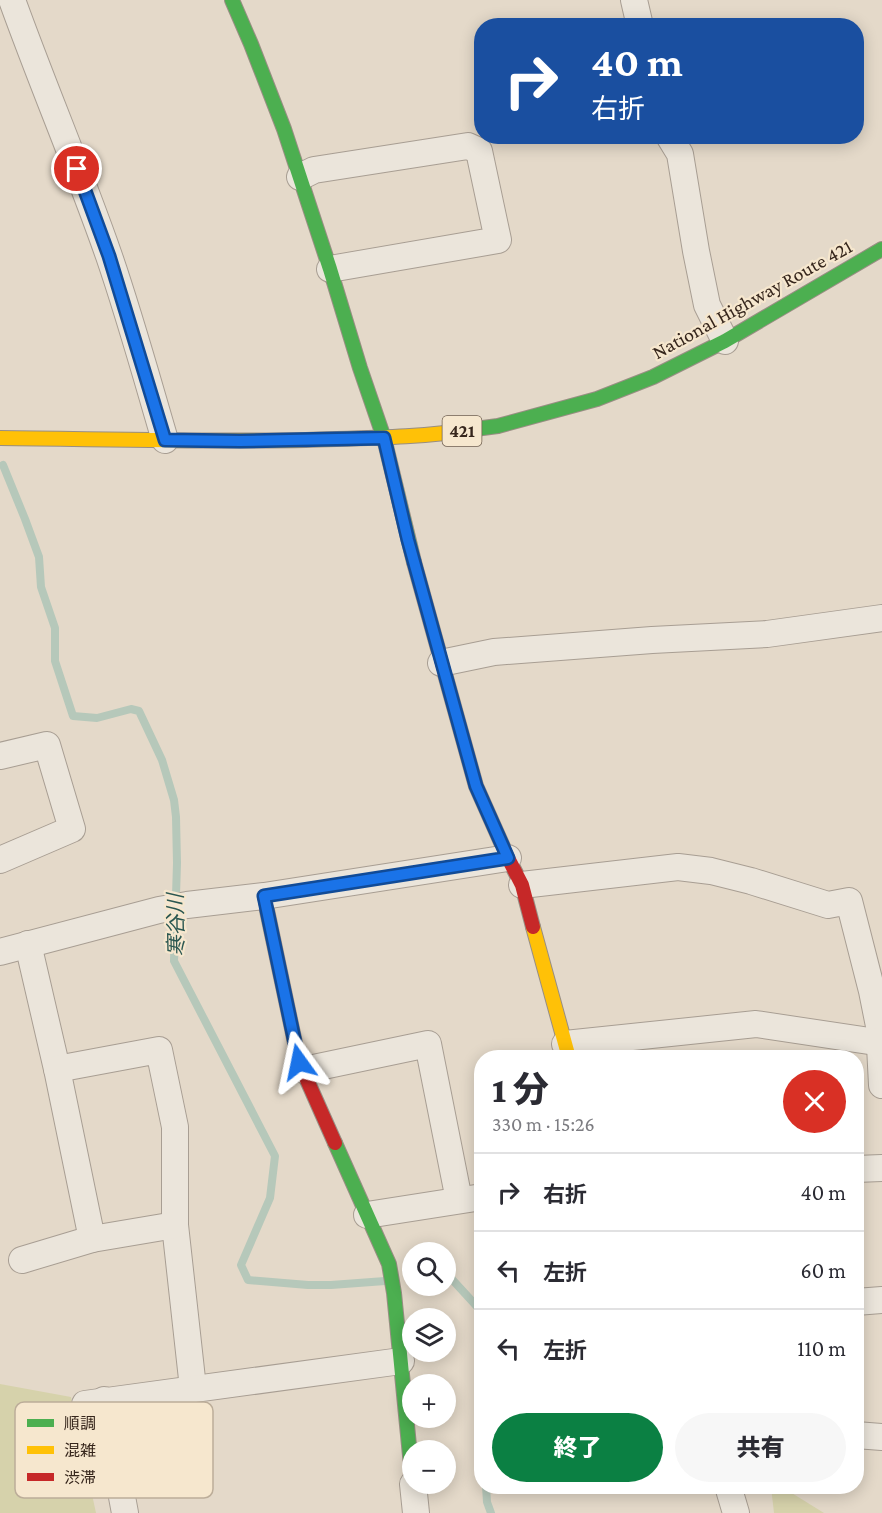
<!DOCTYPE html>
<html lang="ja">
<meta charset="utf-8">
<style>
body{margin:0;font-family:"Crimson Pro","Noto Sans JP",serif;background:#f7f7f7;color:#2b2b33;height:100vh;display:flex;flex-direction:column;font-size:22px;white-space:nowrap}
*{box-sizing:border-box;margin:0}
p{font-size:20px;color:#7c7c81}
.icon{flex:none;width:33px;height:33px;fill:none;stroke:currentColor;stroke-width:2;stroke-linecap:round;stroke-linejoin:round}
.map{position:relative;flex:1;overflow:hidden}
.sheet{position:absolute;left:474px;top:1050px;width:390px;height:444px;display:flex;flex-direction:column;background:#fff;border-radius:24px;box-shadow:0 3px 15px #0003}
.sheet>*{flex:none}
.hud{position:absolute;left:474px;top:18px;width:390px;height:126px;border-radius:24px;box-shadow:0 3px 15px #0003;background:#1a4fa0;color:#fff;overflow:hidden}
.fabs{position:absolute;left:402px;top:1242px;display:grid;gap:12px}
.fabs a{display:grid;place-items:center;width:54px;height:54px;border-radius:50%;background:#fff;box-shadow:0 3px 15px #0003;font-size:30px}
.pin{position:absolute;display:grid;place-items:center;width:51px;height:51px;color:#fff;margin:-26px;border:3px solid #fff;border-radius:50%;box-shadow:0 2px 6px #0007}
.me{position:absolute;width:66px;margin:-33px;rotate:348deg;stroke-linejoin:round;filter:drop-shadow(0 0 4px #0008)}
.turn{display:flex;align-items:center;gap:21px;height:126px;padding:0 18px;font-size:27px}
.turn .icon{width:78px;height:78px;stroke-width:2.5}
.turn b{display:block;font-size:42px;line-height:51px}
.round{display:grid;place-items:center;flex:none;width:63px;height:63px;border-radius:32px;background:#f7f7f7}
.head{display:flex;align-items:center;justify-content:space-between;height:102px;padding:0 18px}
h1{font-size:36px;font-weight:800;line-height:45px}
.cta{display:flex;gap:12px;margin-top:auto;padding:12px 18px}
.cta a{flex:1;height:69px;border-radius:36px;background:#0b8043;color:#fff;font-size:24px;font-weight:800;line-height:69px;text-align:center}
.cta a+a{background:#f7f7f7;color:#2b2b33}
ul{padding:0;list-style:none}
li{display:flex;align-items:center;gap:18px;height:78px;padding:0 18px;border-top:2px solid #e1e1e2}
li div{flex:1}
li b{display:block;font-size:22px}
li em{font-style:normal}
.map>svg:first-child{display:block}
.green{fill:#d6d2ab}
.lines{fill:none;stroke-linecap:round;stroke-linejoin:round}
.stream{stroke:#b6c8ba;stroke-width:8}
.street-casing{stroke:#a89e93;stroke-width:28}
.fast-casing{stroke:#988e83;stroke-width:16}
.slow-casing{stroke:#988e83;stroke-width:16}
.jam-casing{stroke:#988e83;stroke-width:16}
.street{stroke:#ebe5db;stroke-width:26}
.fast{stroke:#4caf50;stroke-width:14}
.slow{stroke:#ffc107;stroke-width:14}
.jam{stroke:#c62828;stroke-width:14}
.route-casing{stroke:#114b97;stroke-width:15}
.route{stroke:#1a73e8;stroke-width:10}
.labels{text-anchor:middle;stroke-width:4.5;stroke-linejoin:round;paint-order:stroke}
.shield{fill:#f6e7ce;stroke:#706051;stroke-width:1.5}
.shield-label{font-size:18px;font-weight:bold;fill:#36261c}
.street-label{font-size:20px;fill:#36261c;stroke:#f6e7ce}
.water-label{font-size:21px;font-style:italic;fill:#2a5650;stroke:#f6e7ce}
.key{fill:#f6e7ce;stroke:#bcad99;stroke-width:1.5}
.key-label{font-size:16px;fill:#36261c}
</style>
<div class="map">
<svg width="882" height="1513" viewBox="0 0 882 1513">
<rect width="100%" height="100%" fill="#e4d9c9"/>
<g class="green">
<polygon points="0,1384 71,1397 96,1513 0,1513"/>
<polygon points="771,1487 782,1487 824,1513 774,1513"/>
</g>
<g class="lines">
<g class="stream">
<polyline points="3,465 25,519 39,557 41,587 55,628 55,661 73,716 97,718 131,709 139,711 162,760 174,800 176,817 177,863 174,961 275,1156 270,1198 241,1265 248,1280 308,1285 331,1285 385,1281"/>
<polyline points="446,1276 449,1276 482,1312"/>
<polyline points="482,1410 482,1430"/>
<polyline points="486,1486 487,1502 491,1513"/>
</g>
<g class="street-casing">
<g id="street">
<path d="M12 0C43 86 79 170 109 256 130 317 147 379 165 440"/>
<polyline points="634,0 640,26"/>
<polyline points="669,136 680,154 696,251 707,305 725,341"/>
<polyline points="300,177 314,170 468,146 479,151 498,240 330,269"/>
<polyline points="441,663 494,652 652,640 767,634 882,618"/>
<polyline points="0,756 47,745 72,829 0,860"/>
<polyline points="522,885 678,867 711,871 751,881 828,905 849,901 872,991 879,1026 882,1085"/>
<polyline points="28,944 57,1069 92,1239"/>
<polyline points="0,952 159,910 187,905 264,896 508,858"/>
<polyline points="565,1044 756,1024 882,1043"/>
<polyline points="57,1069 159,1050 175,1127 175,1225 193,1388"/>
<polyline points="304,1070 428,1044 459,1200"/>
<polyline points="856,1169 882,1168"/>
<polyline points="367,1215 482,1197"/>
<polyline points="22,1260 92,1239 175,1225"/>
<polyline points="856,1302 882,1300"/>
<polyline points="104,1400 125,1513"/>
<polyline points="85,1404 401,1361"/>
<polyline points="856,1435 882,1437"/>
<polyline points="413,1484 416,1513"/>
<polyline points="728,1486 736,1513"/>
</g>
</g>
<g class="fast-casing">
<g id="fast">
<polyline points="232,0 251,44 284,129 330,269 360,368 384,438 414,562"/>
<polyline points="475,429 498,426 597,399 653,377 725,341 882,249"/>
<polyline points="335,1143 389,1264 394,1293 412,1476"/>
</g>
</g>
<g class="slow-casing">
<g id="slow">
<path d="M0 438C102 439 204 442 306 440 363 438 419 438 475 429"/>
<polyline points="533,927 569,1058"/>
</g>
</g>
<g class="jam-casing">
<g id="jam">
<polyline points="414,562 476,786 508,858 522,885 533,927"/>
<polyline points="264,896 299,1062 335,1143"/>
</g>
</g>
<use href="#street" class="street"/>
<use href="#fast" class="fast"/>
<use href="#slow" class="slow"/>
<use href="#jam" class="jam"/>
</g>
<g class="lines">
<g class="route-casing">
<polyline id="route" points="77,169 109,256 165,440 240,441 384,438 408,540 476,786 508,858 264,896 299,1062"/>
</g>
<use href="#route" class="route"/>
</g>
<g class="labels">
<rect class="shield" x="442.5" y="416" width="39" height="30" rx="4.5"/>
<g class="shield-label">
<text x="462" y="437">421</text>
</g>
<g class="street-label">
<text transform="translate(752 299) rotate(-29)" y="7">National Highway Route 421</text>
</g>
<g class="water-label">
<text transform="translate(176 925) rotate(-91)" y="7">寒谷川</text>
</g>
</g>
<rect x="15" y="1402" width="198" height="96" rx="9" class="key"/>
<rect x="27" y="1419" width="27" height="8" fill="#4caf50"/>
<rect x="27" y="1446" width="27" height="8" fill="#ffc107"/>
<rect x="27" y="1473" width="27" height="8" fill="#c62828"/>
<g class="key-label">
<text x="64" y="1429">順調</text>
<text x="64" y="1456">混雑</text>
<text x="64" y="1483">渋滞</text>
</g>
</svg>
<div class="fabs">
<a><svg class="icon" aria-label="search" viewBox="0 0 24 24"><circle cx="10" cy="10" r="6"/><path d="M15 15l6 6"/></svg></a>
<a><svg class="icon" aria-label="layers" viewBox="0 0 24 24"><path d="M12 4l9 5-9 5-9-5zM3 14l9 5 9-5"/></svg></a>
<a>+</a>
<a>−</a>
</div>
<div class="pin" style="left:77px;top:169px;background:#d93025"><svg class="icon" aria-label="arrive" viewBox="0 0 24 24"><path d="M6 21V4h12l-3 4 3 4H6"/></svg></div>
<svg class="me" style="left:299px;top:1062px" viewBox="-20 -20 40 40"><path d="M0-17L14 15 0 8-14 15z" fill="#1a73e8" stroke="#fff" stroke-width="4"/></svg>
<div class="hud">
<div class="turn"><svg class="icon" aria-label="right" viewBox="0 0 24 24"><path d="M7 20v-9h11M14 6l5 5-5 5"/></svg><div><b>40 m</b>右折</div></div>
</div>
<section class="sheet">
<div class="head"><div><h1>1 分</h1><p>330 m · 15:26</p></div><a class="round" style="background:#d93025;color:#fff"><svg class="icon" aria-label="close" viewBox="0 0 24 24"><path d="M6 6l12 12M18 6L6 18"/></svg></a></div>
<ul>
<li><svg class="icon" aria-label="right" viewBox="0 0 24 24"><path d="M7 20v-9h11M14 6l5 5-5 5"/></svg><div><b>右折</b></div><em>40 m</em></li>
<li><svg class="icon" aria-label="left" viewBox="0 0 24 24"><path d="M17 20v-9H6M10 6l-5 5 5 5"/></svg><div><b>左折</b></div><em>60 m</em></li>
<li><svg class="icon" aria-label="left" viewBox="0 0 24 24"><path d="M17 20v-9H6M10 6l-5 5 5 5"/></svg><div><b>左折</b></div><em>110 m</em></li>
</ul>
<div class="cta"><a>終了</a><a>共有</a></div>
</section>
</div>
